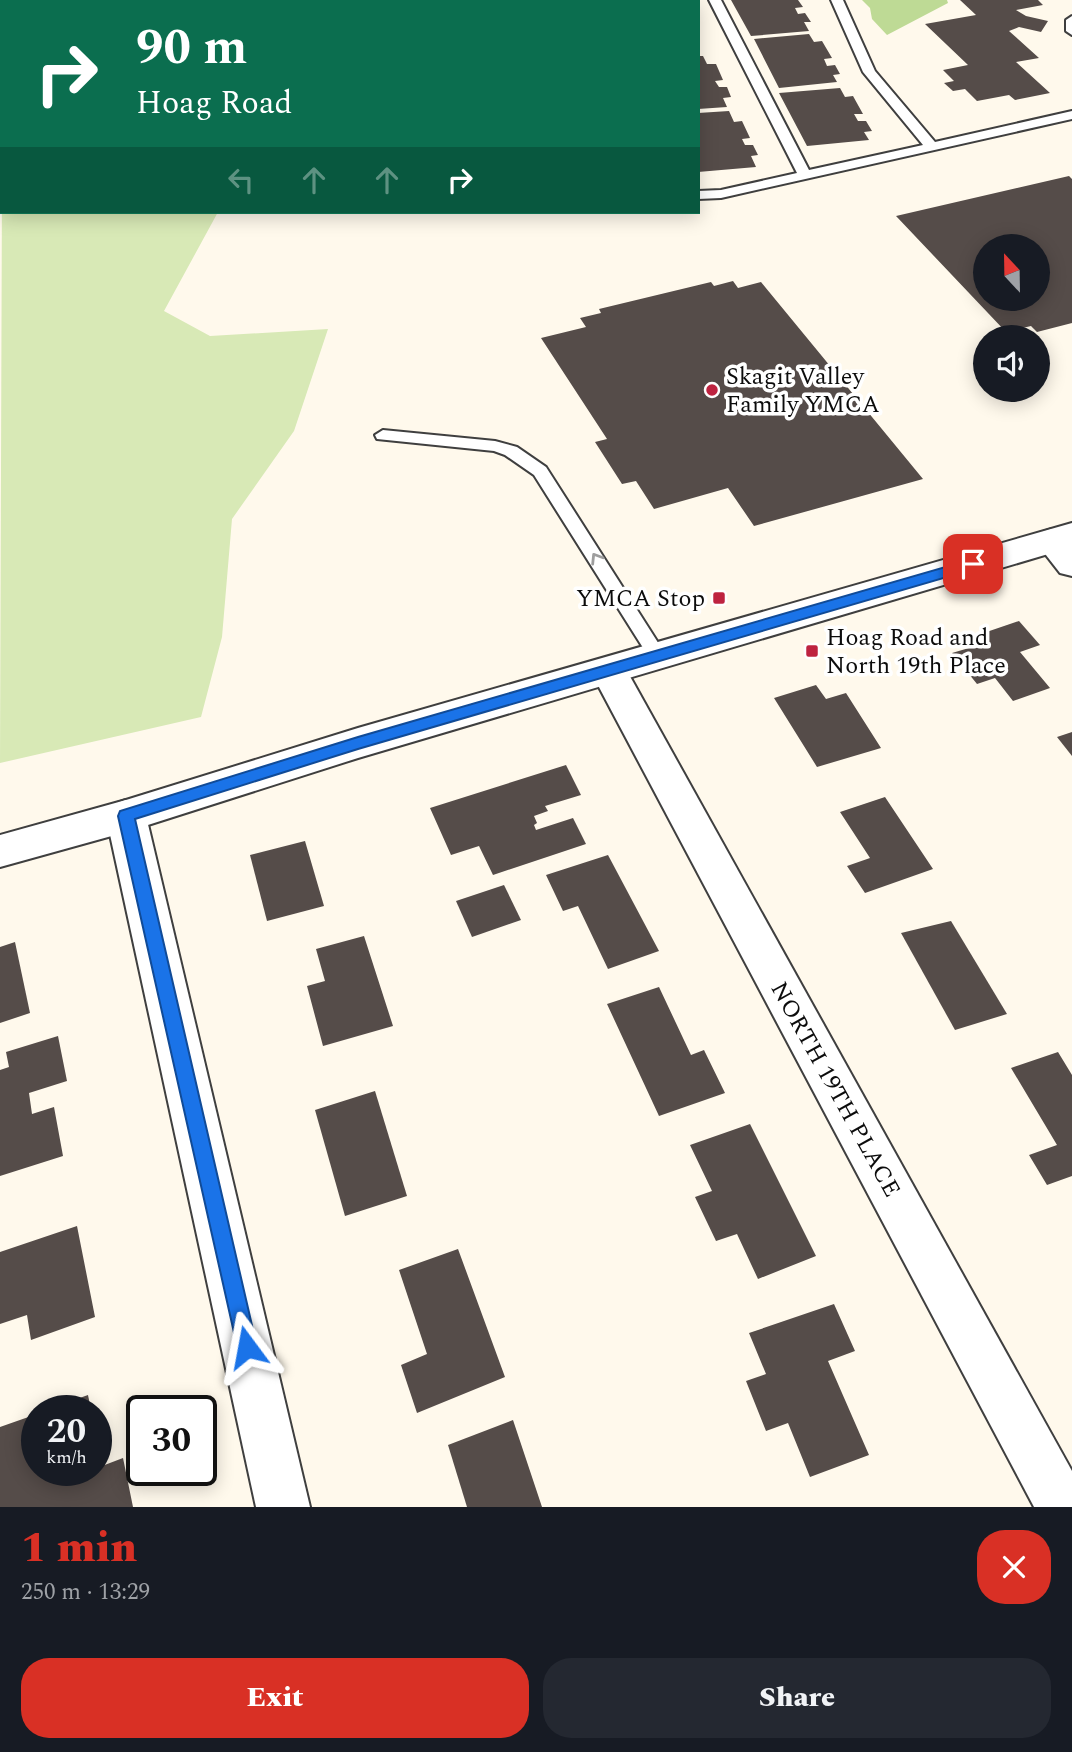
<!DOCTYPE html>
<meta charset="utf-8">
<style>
body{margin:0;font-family:Spectral,serif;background:#242831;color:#f1f3f6;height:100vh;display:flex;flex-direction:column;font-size:26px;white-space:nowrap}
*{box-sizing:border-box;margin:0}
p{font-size:23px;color:#9ea1a6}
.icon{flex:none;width:38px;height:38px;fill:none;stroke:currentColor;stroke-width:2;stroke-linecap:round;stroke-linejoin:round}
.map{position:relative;height:1507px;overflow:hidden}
.panel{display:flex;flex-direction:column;background:#171b24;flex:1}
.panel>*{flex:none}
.top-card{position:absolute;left:0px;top:0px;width:700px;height:214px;box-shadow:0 4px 18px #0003;background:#0b6e4f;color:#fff;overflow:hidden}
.needle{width:46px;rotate:338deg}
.buttons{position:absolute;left:973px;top:234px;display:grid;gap:14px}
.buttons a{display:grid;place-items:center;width:77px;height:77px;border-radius:50%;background:#171b24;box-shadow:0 4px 18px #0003;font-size:35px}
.speed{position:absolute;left:21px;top:1395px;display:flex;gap:14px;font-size:35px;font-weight:700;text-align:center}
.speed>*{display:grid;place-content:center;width:91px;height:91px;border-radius:50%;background:#171b24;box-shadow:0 4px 18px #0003;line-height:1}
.speed small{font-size:18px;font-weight:400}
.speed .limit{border:4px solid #111;border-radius:10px;background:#fff;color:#111}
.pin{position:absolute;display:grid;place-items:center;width:60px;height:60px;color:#fff;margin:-30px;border-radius:14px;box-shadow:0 4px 10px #0006}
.me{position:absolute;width:77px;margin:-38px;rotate:347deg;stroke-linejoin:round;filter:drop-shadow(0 0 5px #0008)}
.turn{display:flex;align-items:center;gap:24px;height:147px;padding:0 21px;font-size:32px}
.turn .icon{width:91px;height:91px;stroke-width:2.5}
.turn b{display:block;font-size:49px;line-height:60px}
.lanes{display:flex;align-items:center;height:66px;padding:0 21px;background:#0003;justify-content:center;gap:35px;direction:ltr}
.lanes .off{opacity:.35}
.round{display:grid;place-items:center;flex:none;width:74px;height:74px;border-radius:28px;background:#242831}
.headline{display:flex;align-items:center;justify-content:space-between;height:119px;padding:0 21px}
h1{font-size:42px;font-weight:800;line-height:52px;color:#d93025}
.action{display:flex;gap:14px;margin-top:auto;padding:14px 21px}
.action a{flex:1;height:80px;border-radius:28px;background:#d93025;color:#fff;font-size:28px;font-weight:800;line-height:80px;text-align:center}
.action a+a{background:#242831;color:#f1f3f6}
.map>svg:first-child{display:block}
.green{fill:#d8e9b6}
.forest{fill:#beda95}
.building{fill:#554c49;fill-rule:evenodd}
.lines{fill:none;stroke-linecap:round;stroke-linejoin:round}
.service-casing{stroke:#3f3f3f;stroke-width:4}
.minor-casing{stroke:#3f3f3f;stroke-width:4}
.tertiary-casing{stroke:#3f3f3f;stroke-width:4}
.service{fill:#fff;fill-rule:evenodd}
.minor{fill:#fff;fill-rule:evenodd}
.tertiary{fill:#fff;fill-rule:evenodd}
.oneway{stroke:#9e9e9e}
.route{fill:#1a73e8;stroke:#114b97;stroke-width:2}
.poi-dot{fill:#be2340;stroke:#fff;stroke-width:2.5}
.labels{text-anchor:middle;stroke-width:7;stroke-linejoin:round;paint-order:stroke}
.poi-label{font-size:24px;fill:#0c0c0c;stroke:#fff;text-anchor:start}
.street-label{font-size:24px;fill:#0c0c0c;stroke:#fff}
</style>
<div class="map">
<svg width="1072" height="1507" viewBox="0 0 1072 1507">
<rect width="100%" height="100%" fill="#fff9ec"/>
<polygon class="green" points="2,178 2,212 218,212 164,311 210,336 328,329 294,431 232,519 222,637 201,717 0,763"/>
<g class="forest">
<polygon points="0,0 248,0 2,2 0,179"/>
<polygon points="862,0 947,0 948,3 887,35 872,19 870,8"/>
</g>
<g class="building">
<polygon points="731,0 798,0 803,7 795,8 798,14 805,13 811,22 804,22 809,31 751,36"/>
<polygon points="960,0 1038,0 1043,5 1016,10 1026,16 1048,21 1041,32 1019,27 1009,31 1039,58 1016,62 1050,93 1015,100 1009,95 977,101 965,89 953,91 944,83 954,81 943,70 968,65 925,24 976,15"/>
<polygon points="809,34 814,42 822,41 832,58 824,59 827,66 835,65 840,74 833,75 837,82 779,88 754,39"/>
<polygon points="698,56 703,56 707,64 716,64 723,80 715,81 719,87 727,87 731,97 723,98 727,107 698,109"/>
<polygon points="840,88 845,97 853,96 863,114 854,114 858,121 866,121 872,131 864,132 869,140 807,146 779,93"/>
<polygon points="729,111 734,122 742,121 750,138 742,139 745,145 753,145 758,155 751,156 756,167 698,172 698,113"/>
<path d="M1069 176 1072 179V323L1037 332 1031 326 1006 332 896 216ZM985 247H1038V299H985Z"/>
<polygon points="733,281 738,288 761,282 923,479 754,526 728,488 654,509 636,481 622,484 595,442 607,439 541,338 586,327 580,318 601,313 599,309 711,282 714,286"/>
<polygon points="1019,621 1040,645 1020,652 1050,688 1013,701 995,678 977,684 952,653 969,648 963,640"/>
<polygon points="816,685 826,699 846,693 881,748 817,767 774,698"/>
<polygon points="1072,732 1072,756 1057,737"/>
<polygon points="566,765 581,795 545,806 548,811 534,816 537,823 534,825 536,830 573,818 586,844 493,875 479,846 451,855 430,808"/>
<polygon points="885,797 933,869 865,893 847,866 870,858 840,812"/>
<polygon points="305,841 324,906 267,921 250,855"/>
<polygon points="608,855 659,951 608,969 578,906 563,911 546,875"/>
<polygon points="504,885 521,920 472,937 456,901"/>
<polygon points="951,921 1007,1014 955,1030 901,933"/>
<polygon points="364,936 393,1026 323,1046 307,986 325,981 316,949"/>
<polygon points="15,942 30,1013 0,1023 0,947"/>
<polygon points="659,987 691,1055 704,1050 725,1093 659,1116 607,1004"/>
<polygon points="58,1036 67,1081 29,1093 32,1114 54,1107 63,1156 0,1176 0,1070 9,1067 6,1052"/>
<polygon points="1058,1052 1072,1075 1072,1176 1047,1185 1029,1155 1057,1145 1011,1068"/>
<polygon points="375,1091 407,1196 345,1216 315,1110"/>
<polygon points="750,1124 816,1256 758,1279 737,1234 716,1241 695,1197 712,1191 690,1145"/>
<polygon points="77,1226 95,1317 31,1340 27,1315 0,1324 0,1252"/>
<polygon points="458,1249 505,1377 417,1413 401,1365 427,1354 399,1270"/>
<polygon points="834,1304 855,1351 828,1361 869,1455 810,1477 788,1423 766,1431 746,1381 766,1374 749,1333"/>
<polygon points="88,1395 91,1410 46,1410"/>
<polygon points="37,1414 37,1470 96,1470 97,1443 102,1466 123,1458 133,1507 0,1507 0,1427"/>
<polygon points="513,1420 542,1507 467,1507 448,1445"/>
</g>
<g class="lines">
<g class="service-casing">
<g id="service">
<polygon points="709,0 721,0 809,170 923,145 863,72 831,0 843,0 875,71 935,142 1072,111 1072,119 721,198 698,199 698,191 721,190 797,173"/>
<polygon points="1072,16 1072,35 1066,31 1066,20"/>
<polygon points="383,430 495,441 517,447 546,467 664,652 667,657 664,662 652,662 534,475 505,455 494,451 377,439 375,435"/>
</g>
</g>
<g class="minor-casing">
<g id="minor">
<polygon points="1052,529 1064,533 1072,541 1072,576 1060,573 1035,541 1040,533"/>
<polygon points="609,658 622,662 1072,1471 1072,1507 1034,1507 591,672 596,662"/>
<polygon points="126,800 140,805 146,816 310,1507 256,1507 106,816 112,805"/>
</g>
</g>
<g class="tertiary-casing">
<polygon id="tertiary" points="1072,523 1072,547 358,758 126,832 0,867 0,835 126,800 358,728"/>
</g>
<use href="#service" class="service"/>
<use href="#minor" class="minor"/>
<use href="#tertiary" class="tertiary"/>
</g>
<defs><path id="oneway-chevron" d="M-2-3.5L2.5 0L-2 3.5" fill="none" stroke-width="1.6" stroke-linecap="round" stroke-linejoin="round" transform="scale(1.75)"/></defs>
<use class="oneway" href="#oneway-chevron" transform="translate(596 558) rotate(-122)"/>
<polygon class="route" points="973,559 981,564 978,568 358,749 135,819 257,1347 254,1355 247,1358 239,1355 118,816 120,811 358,737"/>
<g class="poi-dot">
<circle cx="712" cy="390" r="7"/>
<rect x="712" y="591" width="14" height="14" rx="3.5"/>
<rect x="805" y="644" width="14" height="14" rx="3.5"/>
</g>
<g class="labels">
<g class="poi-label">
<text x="726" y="384">Skagit Valley<tspan x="726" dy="28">Family YMCA</tspan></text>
<text x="705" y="606" text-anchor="end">YMCA Stop</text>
<text x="826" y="645">Hoag Road and<tspan x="826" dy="28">North 19th Place</tspan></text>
</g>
<g class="street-label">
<text transform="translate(836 1089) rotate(61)" y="8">NORTH 19TH PLACE</text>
</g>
</g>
</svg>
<div class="buttons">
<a><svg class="needle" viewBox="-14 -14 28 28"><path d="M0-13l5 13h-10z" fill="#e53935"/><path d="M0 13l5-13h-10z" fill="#9ea1a6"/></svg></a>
<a><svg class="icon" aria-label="sound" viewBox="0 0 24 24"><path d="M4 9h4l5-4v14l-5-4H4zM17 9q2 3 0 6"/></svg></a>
</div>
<div class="speed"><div>20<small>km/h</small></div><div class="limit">30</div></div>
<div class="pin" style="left:973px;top:564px;background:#d93025"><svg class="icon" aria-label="arrive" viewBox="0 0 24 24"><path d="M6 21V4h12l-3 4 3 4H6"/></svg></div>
<svg class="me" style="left:247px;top:1347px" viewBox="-20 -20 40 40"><path d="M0-17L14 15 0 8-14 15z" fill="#1a73e8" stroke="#fff" stroke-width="4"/></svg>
<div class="top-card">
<div class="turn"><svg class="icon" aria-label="right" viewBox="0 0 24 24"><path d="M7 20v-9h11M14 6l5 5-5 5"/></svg><div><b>90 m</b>Hoag Road</div></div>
<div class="lanes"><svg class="icon off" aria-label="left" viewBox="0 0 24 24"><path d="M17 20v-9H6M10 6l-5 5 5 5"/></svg><svg class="icon off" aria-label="ahead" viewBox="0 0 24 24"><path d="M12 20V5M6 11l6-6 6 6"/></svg><svg class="icon off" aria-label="ahead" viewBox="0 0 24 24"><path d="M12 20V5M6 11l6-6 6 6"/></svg><svg class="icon" aria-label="right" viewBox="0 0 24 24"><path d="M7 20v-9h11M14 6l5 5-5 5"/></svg></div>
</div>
</div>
<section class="panel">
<div class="headline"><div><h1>1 min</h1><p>250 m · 13:29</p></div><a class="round" style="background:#d93025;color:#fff"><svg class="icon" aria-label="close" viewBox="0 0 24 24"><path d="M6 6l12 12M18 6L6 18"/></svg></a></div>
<div class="action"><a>Exit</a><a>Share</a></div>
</section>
